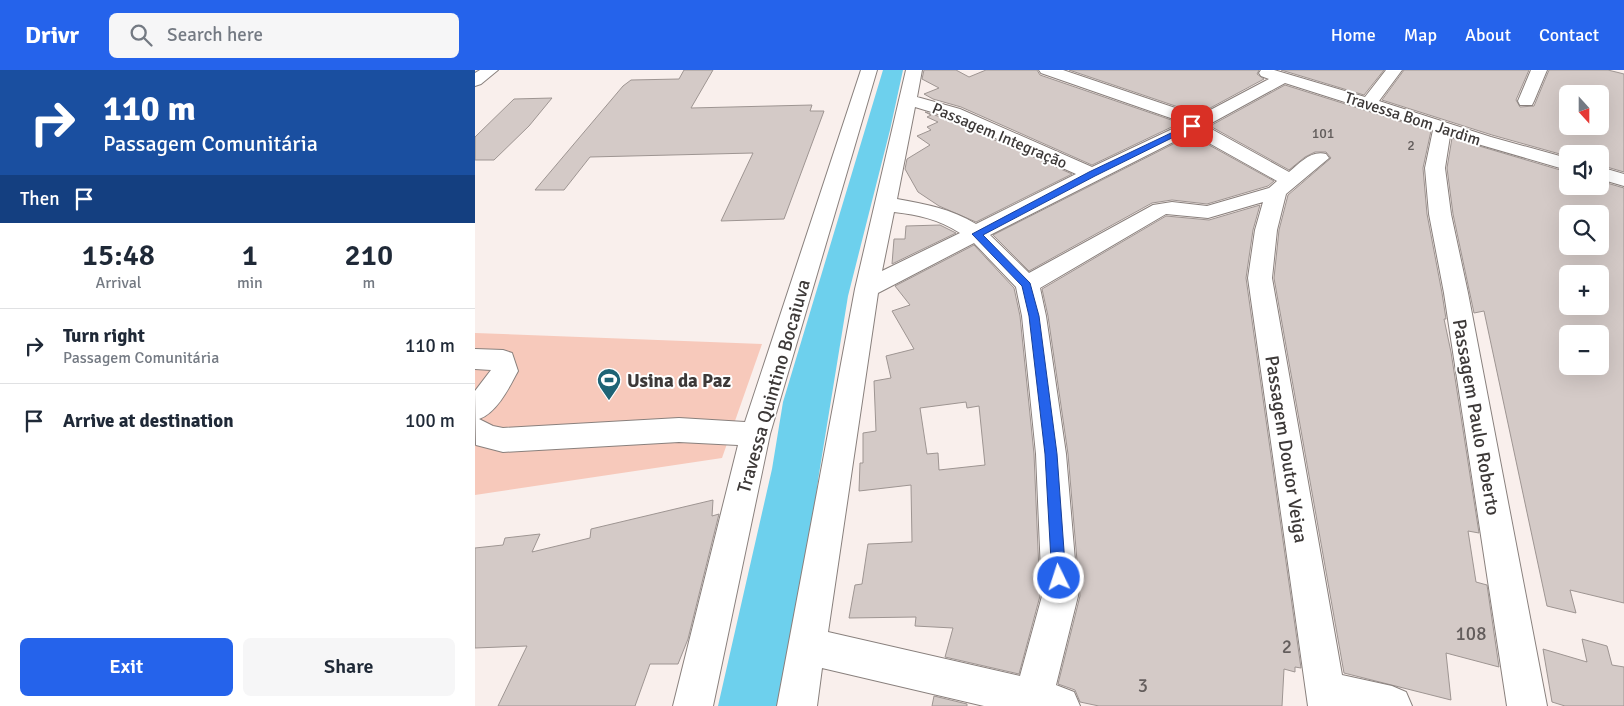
<!DOCTYPE html>
<meta charset="utf-8">
<style>
body{margin:0;font-family:Signika,sans-serif;background:#f6f6f7;color:#1f2937;height:100vh;display:flex;flex-direction:column;font-size:19px;white-space:nowrap}
*{box-sizing:border-box;margin:0}
p{font-size:16px;color:#747a83}
.icon{flex:none;width:28px;height:28px;fill:none;stroke:currentColor;stroke-width:2;stroke-linecap:round;stroke-linejoin:round}
.map{position:relative;flex:1;overflow:hidden}
.sheet{display:flex;flex-direction:column;background:#fff;width:475px}
.sheet>*{flex:none}
.hud{background:#1a4fa0;color:#fff;overflow:hidden}
.needle{width:32px;rotate:159deg}
.tools{position:absolute;left:1084px;top:15px;display:grid;gap:10px}
.tools a{display:grid;place-items:center;width:50px;height:50px;border-radius:8px;background:#fff;box-shadow:0 5px 20px #0002;font-size:25px}
.pin{position:absolute;display:grid;place-items:center;width:42px;height:42px;color:#fff;margin:-21px;border-radius:10px;box-shadow:0 2px 8px #0006}
.me{position:absolute;width:55px;margin:-28px;rotate:356deg;stroke-linejoin:round;filter:drop-shadow(0 0 4px #0008)}
.turn{display:flex;align-items:center;gap:18px;height:105px;padding:0 20px;font-size:22px}
.turn .icon{width:65px;height:65px;stroke-width:2.5}
.turn b{display:block;font-size:35px;line-height:42px}
.then{display:flex;align-items:center;height:48px;padding:0 20px;background:#0003;gap:10px;font-size:19px}
.eta{display:flex;justify-content:space-evenly;align-items:center;height:85px;text-align:center}
.eta b{font-size:30px;font-weight:600;line-height:35px}
.button{display:flex;gap:10px;margin-top:auto;padding:10px 20px}
.button a{flex:1;height:58px;border-radius:8px;background:#2563eb;color:#fff;font-size:20px;font-weight:600;line-height:58px;text-align:center}
.button a+a{background:#f6f6f7;color:#1f2937}
ul{padding:0;list-style:none}
li{display:flex;align-items:center;gap:15px;height:75px;padding:0 20px;border-top:1px solid #e0e1e3}
li div{flex:1}
li b{display:block;font-size:19px}
li em{font-style:normal}
header{display:flex;align-items:center;gap:30px;box-sizing:border-box;height:70px;padding:0 25px;background:#2563eb;color:#fff}
header strong{font-size:24px}
nav{display:flex;gap:28px;margin-inline-start:auto;font-size:18px}
.search{width:350px;height:45px;background:#f6f6f7;display:flex;align-items:center;gap:12px;box-sizing:border-box;padding:0 18px;border-radius:8px;color:#747a83;font-size:19px}
main{display:flex;flex:1;min-height:0}
.map>svg:first-child{display:block}
.green{fill:#f7c9bb}
.water{fill:#6dd0ed}
.building{fill:#d4cac7;stroke:#9e9592;fill-rule:evenodd}
.lines{fill:none;stroke-linecap:round;stroke-linejoin:round}
.minor-casing{stroke:#89807d;stroke-width:2}
.minor{fill:#fff;fill-rule:evenodd}
.route{fill:#2563eb;stroke:#184099}
.labels{text-anchor:middle;stroke-width:4;stroke-linejoin:round;paint-order:stroke}
.far-number-label{font-size:14px;fill:#635d5c}
.far-street-label{font-size:16px;fill:#3d3938;stroke:#fff}
.poi-label{font-size:19px;font-weight:bold;fill:#3d3938;stroke:#fff;text-anchor:start}
.street-label{font-size:19px;fill:#3d3938;stroke:#fff}
.near-number-label{font-size:19px;fill:#635d5c}
</style>
<header>
<strong>Drivr</strong>
<div class="search"><svg class="icon" aria-label="search" viewBox="0 0 24 24"><circle cx="10" cy="10" r="6"/><path d="M15 15l6 6"/></svg>Search here</div>
<nav><a>Home</a><a>Map</a><a>About</a><a>Contact</a></nav>
</header>
<main>
<section class="sheet">
<div class="hud">
<div class="turn"><svg class="icon" aria-label="right" viewBox="0 0 24 24"><path d="M7 20v-9h11M14 6l5 5-5 5"/></svg><div><b>110 m</b>Passagem Comunitária</div></div>
<div class="then">Then<svg class="icon" aria-label="arrive" viewBox="0 0 24 24"><path d="M6 21V4h12l-3 4 3 4H6"/></svg></div>
</div>
<div class="eta">
<div><b>15:48</b><p>Arrival</p></div>
<div><b>1</b><p>min</p></div>
<div><b>210</b><p>m</p></div>
</div>
<ul>
<li><svg class="icon" aria-label="right" viewBox="0 0 24 24"><path d="M7 20v-9h11M14 6l5 5-5 5"/></svg><div><b>Turn right</b><p>Passagem Comunitária</p></div><em>110 m</em></li>
<li><svg class="icon" aria-label="arrive" viewBox="0 0 24 24"><path d="M6 21V4h12l-3 4 3 4H6"/></svg><div><b>Arrive at destination</b></div><em>100 m</em></li>
</ul>
<div class="button"><a>Exit</a><a>Share</a></div>
</section>
<div class="map">
<svg width="1149" height="636" viewBox="0 0 1149 636">
<rect width="100%" height="100%" fill="#f9efec"/>
<polygon class="green" points="0,263 287,274 247,388 0,425"/>
<polygon class="water" points="408,0 428,0 415,60 373,226 344,404 323,556 307,636 243,636 297,399 308,332"/>
<g class="building">
<polygon points="209,0 238,0 216,38 337,35 335,41 349,41 309,149 246,151 278,83 115,87 89,120 60,120 148,16 156,10 204,9"/>
<polygon points="449,0 481,0 494,7 511,0 562,0 565,5 705,53 617,95 486,37 458,29 449,24 464,18 447,9"/>
<polygon points="594,0 784,0 782,4 789,9 724,44"/>
<polygon points="806,0 909,0 889,25"/>
<path d="M929 0H1054L1041 30 1045 37 1059 36 1074 0H1133L1149 4V102L1125 95V84H1092V86L1017 65 907 30ZM1092 24H1125V56H1092Z"/>
<polygon points="810,15 956,61 948,98 952,144 967,223 971,249 969,249 976,282 1004,463 993,461 1001,512 1012,515 1024,597 971,583 976,630 869,603 799,208 804,160 813,125 856,88 851,82 840,82 830,87 814,100 735,56"/>
<polygon points="77,28 54,56 19,90 0,90 0,67 39,29"/>
<polygon points="450,42 472,49 597,104 501,152 464,136 443,122 430,99 432,89 455,75 442,66 456,60 452,57 463,52 452,47 456,45"/>
<polygon points="716,65 799,111 793,116 732,134 697,130 677,133 554,201 518,165"/>
<path d="M977 68 1092 102V116H1125V111L1149 118V533L1095 520 1101 543 1072 536 1009 241 999 243 978 144 972 98ZM1092 144H1125V176H1092ZM1092 204H1125V236H1092ZM1092 264H1125V296H1092Z"/>
<polygon points="785,135 778,160 771,208 826,598 820,597 820,602 809,599 807,636 624,636 605,632 600,620 583,614 605,526 593,384 573,246 567,219 691,146 734,150"/>
<polygon points="465,155 481,163 417,194 419,169 430,169 431,156"/>
<path d="M499 175 539 218 545 246 559 384 565 526 544 604 470 587 478 558 440 556 441 547 374 548 380 515 387 514 393 474 437 472 436 415 384 421 385 393H388V363L401 361 399 311 416 308 411 286 439 279 417 241 435 235 420 216ZM491 332 492 338 504 336 510 395 464 400 463 383 452 384 445 338Z"/>
<polygon points="238,430 237,446 244,444 213,569 203,594 175,594 160,636 23,636 52,576 0,578 0,478 28,475 30,468 65,464 57,482 115,468 116,459"/>
<polygon points="1107,569 1132,576 1137,595 1149,597 1149,636 1090,636 1077,632 1068,579 1112,592"/>
<polygon points="459,626 492,634 492,636 457,636"/>
</g>
<g class="lines">
<g class="minor-casing">
<g id="minor">
<polygon points="5,0 23,0 6,14 0,16 0,3"/>
<path d="M386 0H402L295 364 238 636H198L263 375 204 372 28 382 1 375 0 321 16 300 0 299V279L28 280 37 283 43 301C35 316 22 343 4 349L18 356 28 358 204 348 270 352Z"/>
<path d="M431 0H447L442 27 485 39 617 97 710 53 566 3 564 0H588L724 46 794 9 786 6 784 3 786 0H799L890 27 911 0H927L904 31 1016 67 1092 88V100L975 66 970 98 976 144 993 223 1072 636H1032L969 223 954 144 950 98 958 60 810 13 731 56 814 102C825 93 836 80 851 84L854 88 811 124 802 160 797 208 867 605 917 616 931 622 937 636H833L773 208 780 160 788 132 733 148 691 144 565 218 571 246 591 384 603 526 581 615 599 622 605 636H509L347 598 342 636H302L380 219ZM440 37 473 47 601 104 501 154C476 139 451 134 422 129ZM716 63 802 111 794 118 732 136 697 132 678 135 554 203 515 165ZM419 142C444 145 463 149 485 163L407 201ZM499 173 541 217 547 246 561 384 567 526 545 606 353 562 403 223Z"/>
<polygon points="1056,0 1072,0 1059,31 1057,35 1045,35 1043,31"/>
<polygon points="1125,97 1149,104 1149,116 1125,109"/>
</g>
</g>
<use href="#minor" class="minor"/>
</g>
<polygon class="route" points="717,53 721,56 719,57 620,106 508,165 555,213 564,246 582,384 591,508 589,513 584,515 579,513 577,508 570,384 554,246 547,216 497,164 614,102"/>
<defs>
<g id="stadium-pin" transform="scale(1.25)"><path d="M0 17L-7.5 6A9.5 9.5 0 1 1 7.5 6Z" fill="#1e6375" stroke="#fff"/><path d="M0-5a6.5 5 0 1 0 0 10a6.5 5 0 1 0 0-10ZM-3.5-1.8h7v3.6h-7Z" fill="#fff"/></g>
</defs>
<g fill-rule="evenodd">
<use href="#stadium-pin" x="134" y="310"/>
</g>
<g class="labels">
<g class="far-number-label">
<text x="848" y="68">101</text>
<text x="936" y="80">2</text>
</g>
<g class="far-street-label">
<text transform="translate(938 48) rotate(18)" y="6">Travessa Bom Jardim</text>
<text transform="translate(525 65) rotate(23)" y="6">Passagem Integração</text>
</g>
<g class="poi-label">
<text x="152" y="317">Usina da Paz</text>
</g>
<g class="street-label">
<text transform="translate(298 316) rotate(-74)" y="7">Travessa Quintino Bocaiuva</text>
<text transform="translate(1002 347) rotate(80)" y="7">Passagem Paulo Roberto</text>
<text transform="translate(812 379) rotate(81)" y="7">Passagem Doutor Veiga</text>
</g>
<g class="near-number-label">
<text x="996" y="570">108</text>
<text x="812" y="583">2</text>
<text x="668" y="622">3</text>
</g>
</g>
</svg>
<div class="tools">
<a><svg class="needle" viewBox="-14 -14 28 28"><path d="M0-13l5 13h-10z" fill="#e53935"/><path d="M0 13l5-13h-10z" fill="#747a83"/></svg></a>
<a><svg class="icon" aria-label="sound" viewBox="0 0 24 24"><path d="M4 9h4l5-4v14l-5-4H4zM17 9q2 3 0 6"/></svg></a>
<a><svg class="icon" aria-label="search" viewBox="0 0 24 24"><circle cx="10" cy="10" r="6"/><path d="M15 15l6 6"/></svg></a>
<a>+</a>
<a>−</a>
</div>
<div class="pin" style="left:717px;top:56px;background:#d93025"><svg class="icon" aria-label="arrive" viewBox="0 0 24 24"><path d="M6 21V4h12l-3 4 3 4H6"/></svg></div>
<svg class="me" style="left:584px;top:508px" viewBox="-20 -20 40 40"><circle r="17" fill="#2563eb" stroke="#fff" stroke-width="3"/><path d="M0-11L8 9 0 5-8 9z" fill="#fff"/></svg>
</div>
</main>
